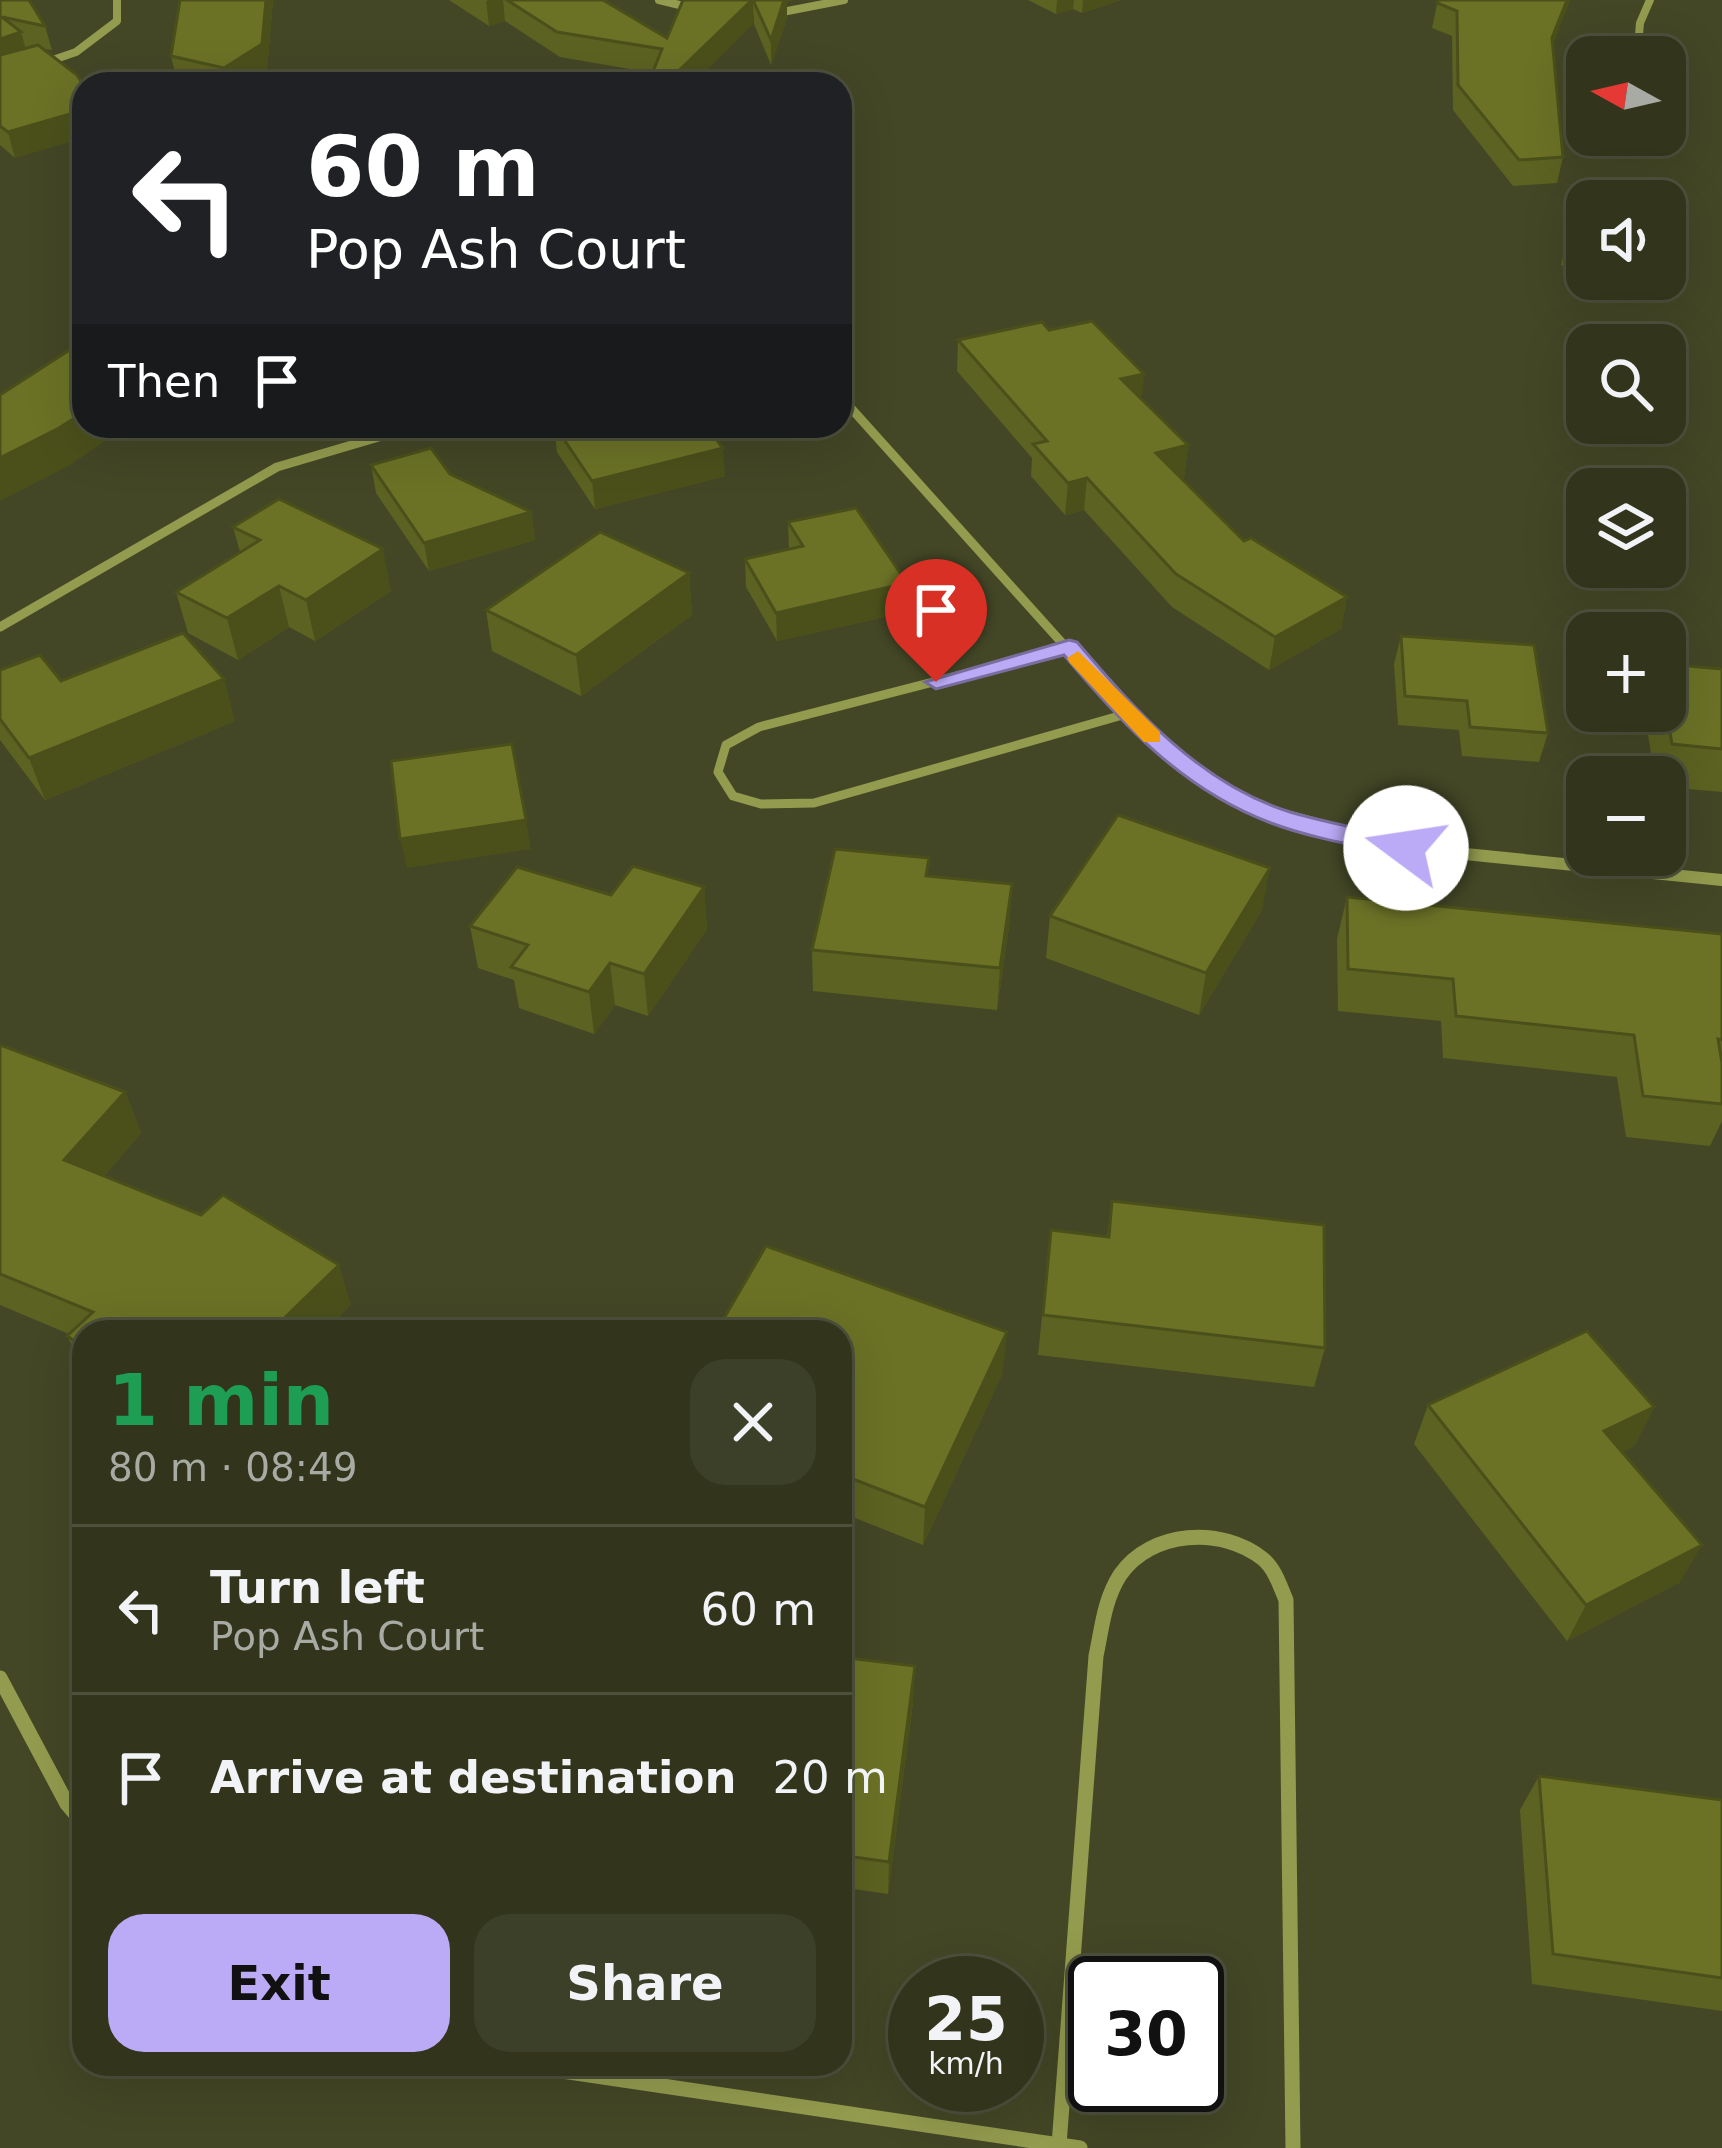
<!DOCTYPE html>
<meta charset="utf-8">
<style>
body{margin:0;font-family:"DejaVu Sans",sans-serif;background:#3d4029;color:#f1f3f6;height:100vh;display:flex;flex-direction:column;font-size:45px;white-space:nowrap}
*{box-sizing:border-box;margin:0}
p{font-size:39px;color:#a8aba3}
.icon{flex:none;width:66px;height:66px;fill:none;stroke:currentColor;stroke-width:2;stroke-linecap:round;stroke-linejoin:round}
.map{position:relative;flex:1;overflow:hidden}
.sheet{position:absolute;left:72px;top:1320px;width:780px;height:756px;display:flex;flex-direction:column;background:#32351c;border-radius:36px;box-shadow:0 12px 48px #0002,0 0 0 3px #4d503b}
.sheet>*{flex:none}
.top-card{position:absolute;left:72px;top:72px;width:780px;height:366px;border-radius:36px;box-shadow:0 12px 48px #0002,0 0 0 3px #4d503b;background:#202124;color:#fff;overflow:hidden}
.needle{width:78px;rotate:278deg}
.fabs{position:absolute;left:1566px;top:36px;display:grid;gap:24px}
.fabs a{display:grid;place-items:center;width:120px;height:120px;border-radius:24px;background:#32351c;box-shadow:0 12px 48px #0002,0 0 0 3px #4d503b;font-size:60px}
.speed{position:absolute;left:888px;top:1956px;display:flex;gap:24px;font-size:60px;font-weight:700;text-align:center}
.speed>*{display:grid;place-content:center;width:156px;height:156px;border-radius:50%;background:#32351c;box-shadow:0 12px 48px #0002,0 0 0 3px #4d503b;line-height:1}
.speed small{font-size:30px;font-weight:400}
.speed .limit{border:6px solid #111;border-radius:18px;background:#fff;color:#111}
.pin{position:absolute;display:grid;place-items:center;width:102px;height:102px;color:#fff;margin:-123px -51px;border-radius:50% 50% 50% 0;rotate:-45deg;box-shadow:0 0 12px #0007}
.pin .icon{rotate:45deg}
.me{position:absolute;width:132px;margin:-66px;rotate:284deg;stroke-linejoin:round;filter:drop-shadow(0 0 9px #0008)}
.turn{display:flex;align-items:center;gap:42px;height:252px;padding:0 36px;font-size:54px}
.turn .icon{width:156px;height:156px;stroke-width:2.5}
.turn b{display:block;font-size:84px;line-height:102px}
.then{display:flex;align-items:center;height:114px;padding:0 36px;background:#0003;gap:24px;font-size:45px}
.round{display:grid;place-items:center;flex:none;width:126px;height:126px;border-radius:36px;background:#3d4029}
.overview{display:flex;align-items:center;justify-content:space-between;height:204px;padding:0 36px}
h1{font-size:72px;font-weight:800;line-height:90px;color:#1e9e55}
.primary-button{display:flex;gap:24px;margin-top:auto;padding:24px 36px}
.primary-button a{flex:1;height:138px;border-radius:36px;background:#bbaaf6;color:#111;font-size:48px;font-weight:800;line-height:138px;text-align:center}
.primary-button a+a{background:#3d4029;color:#f1f3f6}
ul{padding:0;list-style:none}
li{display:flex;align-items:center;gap:36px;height:168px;padding:0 36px;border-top:3px solid #4d503b}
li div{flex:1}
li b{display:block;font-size:45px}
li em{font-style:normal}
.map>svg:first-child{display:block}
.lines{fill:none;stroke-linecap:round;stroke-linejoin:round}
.minor-far3{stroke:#939b4e;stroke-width:8}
.minor-far2{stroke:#939b4e;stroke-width:9}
.minor-far1{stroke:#939b4e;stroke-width:12}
.minor{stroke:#939b4e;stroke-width:15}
.wall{fill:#5c6221}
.shaded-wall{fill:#4b501b}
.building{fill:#6b7226;stroke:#4b501b;stroke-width:3}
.route{fill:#bbaaf6;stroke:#7a6ea0;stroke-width:3}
.slow{fill:#f59e0b}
</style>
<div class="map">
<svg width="1722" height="2148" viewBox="0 0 1722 2148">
<rect width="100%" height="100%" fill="#434726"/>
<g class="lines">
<g class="minor-far3">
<polyline points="659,0 692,8"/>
<polyline points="772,14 844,0"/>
<polyline points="1637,57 1640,23 1650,0"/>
<polyline points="44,63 76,52 117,21 117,0"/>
<polyline points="1654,135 1667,153"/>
</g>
<g class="minor-far2">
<polyline points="840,396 1126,714 1200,779 1271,813"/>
<polyline points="0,627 277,467 416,426"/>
<polyline points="1069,647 759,727 726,745 718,772 733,796 761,804 814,803 1126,714"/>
</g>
<polyline class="minor-far1" points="1265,810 1406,848 1722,880"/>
<g class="minor">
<polyline points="0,1678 67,1804 84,1824"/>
<polyline points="515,2064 1080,2148"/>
<path d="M1059 2145 1096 1656C1102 1628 1104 1600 1120 1575 1151 1530 1222 1526 1263 1559 1275 1569 1280 1586 1286 1600L1293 2148"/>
</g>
</g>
<g class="wall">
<polygon points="0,0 45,26 52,50 42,49 15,158 0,145"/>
<polygon points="180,0 273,0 267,69 244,84 191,84 177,81 171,56"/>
<polygon points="449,0 603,0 667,38 683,0 793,0 787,1 787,18 771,65 754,24 753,7 753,24 653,73 560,57 505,21 489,26"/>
<polygon points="1028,0 1121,0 1082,13 1073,9 1056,14"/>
<polygon points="1438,0 1570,0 1552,46 1563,157 1557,183 1513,186 1453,110 1452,36 1432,28"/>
<polygon points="1587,201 1587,270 1561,265 1568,238"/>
<polygon points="1049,330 1141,399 1188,445 1184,477 1180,478 1244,541 1347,597 1341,629 1269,670 1172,607 1084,510 1065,515 1031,476 1032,458 957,371 958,340"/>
<polygon points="554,426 725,476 595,509 557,452"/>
<polygon points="371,465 450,474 531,512 535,540 429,571 376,493"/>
<polygon points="788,522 906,612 777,641 746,587 745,559 789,549"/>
<polygon points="233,527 391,591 315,641 289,627 238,660 188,633 176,592 240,552"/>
<polygon points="689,573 692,615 581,696 492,651 486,610"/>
<polygon points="1401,636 1548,733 1539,762 1462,756 1459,730 1398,725 1394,664"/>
<polygon points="1665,664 1722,669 1722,792 1665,787 1665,777 1655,777 1644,711 1665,711"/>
<polygon points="0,670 61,681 235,721 45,800 0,740"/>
<polygon points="929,876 1012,884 1009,926 997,1010 813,991 812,950"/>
<polygon points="704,887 707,929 648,1016 615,1005 594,1034 519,1008 514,980 478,968 470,926 611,895"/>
<polygon points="1347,897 1722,934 1722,1121 1710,1146 1626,1137 1617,1077 1443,1058 1441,1021 1338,1011 1337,939"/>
<polygon points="1262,910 1199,1015 1046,958 1050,916"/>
<polygon points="0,1045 125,1092 141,1133 104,1176 351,1305 84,1332 84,1370 67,1336 69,1334 0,1305"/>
<polygon points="1112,1201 1325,1348 1314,1387 1038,1355 1051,1230 1107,1236"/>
<polygon points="840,1332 1003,1372 923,1545 840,1512"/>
<polygon points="1428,1405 1654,1407 1634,1446 1622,1452 1680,1582 1567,1641 1414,1444"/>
<polygon points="840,1657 913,1702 888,1894 840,1887"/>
<polygon points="1539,1776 1722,1800 1722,2011 1532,1984 1520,1810"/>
</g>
<g class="shaded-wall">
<polygon points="266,0 273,0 267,69 244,84 228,84 224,68"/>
<polygon points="490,0 503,0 505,21 489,26 486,1"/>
<polygon points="753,0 753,24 693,84 665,84"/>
<polygon points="753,0 793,0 787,1 787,18 771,65 771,40"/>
<polygon points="1057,0 1074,0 1073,9 1056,14"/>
<polygon points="1083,0 1121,0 1082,13"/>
<polygon points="1567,0 1570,0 1546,63 1552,38"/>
<polygon points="21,32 28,57 0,66 0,39"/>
<polygon points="84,110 84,138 15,158 8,132"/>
<polygon points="1144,374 1141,406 1121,379"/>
<polygon points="84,412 84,426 127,426 70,465 0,501 0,458"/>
<polygon points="1188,445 1184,477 1152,485 1156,453"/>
<polygon points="723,448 725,476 595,509 592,481"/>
<polygon points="1087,478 1084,510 1065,515 1068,483"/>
<polygon points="531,512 535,540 429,571 424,543"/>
<polygon points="383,549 391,591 315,641 306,600"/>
<polygon points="689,573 692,615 581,696 576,655"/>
<polygon points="907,583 906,612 777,641 776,613"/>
<polygon points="279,586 289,627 238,660 227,618"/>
<polygon points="1347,597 1341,629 1269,670 1275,637"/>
<polygon points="224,679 235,721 45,800 29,758"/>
<polygon points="526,820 531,849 407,868 400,839"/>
<polygon points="1270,868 1262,910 1199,1015 1206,973"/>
<polygon points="1012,884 1009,926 997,1010 1000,968"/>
<polygon points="704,887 707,929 648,1016 644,974"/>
<polygon points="610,963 615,1005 594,1034 589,992"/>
<polygon points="125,1092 141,1133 82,1201 64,1160"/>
<polygon points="339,1265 351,1305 325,1332 270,1332"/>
<polygon points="1007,1332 1003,1372 923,1545 925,1507"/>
<polygon points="1654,1407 1634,1446 1585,1470 1604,1431"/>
<polygon points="1702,1545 1680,1582 1567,1641 1586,1605"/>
<polygon points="915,1666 913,1702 888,1894 889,1862"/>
</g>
<g class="building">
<polygon points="0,0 29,0 45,26 2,17 21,32 0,39"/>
<polygon points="180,0 266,0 262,44 224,68 171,56"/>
<polygon points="507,0 603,0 667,38 683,0 752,0 665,84 648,84 662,49 557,32"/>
<polygon points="753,0 784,0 771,40"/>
<polygon points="1438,0 1567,0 1552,38 1563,157 1519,160 1458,85 1457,11 1437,3"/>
<polygon points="38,45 77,75 84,86 84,110 8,132 0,126 0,55"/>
<polygon points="1591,186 1645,195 1642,201 1587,201 1587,242 1568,238"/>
<polygon points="1092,321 1144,374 1121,379 1188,445 1156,453 1244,541 1251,538 1347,597 1275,637 1176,574 1087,478 1068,483 1033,444 1047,441 958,340 1042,322 1049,330"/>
<polygon points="71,349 84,353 84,412 59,428 0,458 0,395"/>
<polygon points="555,426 706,426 723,448 592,481"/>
<polygon points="431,448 450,474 531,512 424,543 371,465"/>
<polygon points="279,499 383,549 306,600 279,586 227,618 176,592 260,540 233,527"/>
<polygon points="856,508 907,583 776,613 745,559 803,546 788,522"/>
<polygon points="600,532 689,573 576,655 486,610"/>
<polygon points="183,633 224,679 29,758 0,719 0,670 40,655 61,681"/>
<polygon points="1401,636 1534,645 1548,733 1470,727 1467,701 1405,696"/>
<polygon points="1665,664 1722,669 1722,749 1672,744 1665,705"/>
<polygon points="512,744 526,820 400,839 391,761"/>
<polygon points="1118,815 1270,868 1206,973 1050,916"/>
<polygon points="835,849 929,858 926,876 1012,884 1000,968 812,950"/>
<polygon points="633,866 704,887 644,974 610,963 589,992 511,967 528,945 470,926 517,867 611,895"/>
<polygon points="1347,897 1722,934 1722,1040 1718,1039 1722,1063 1722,1104 1643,1096 1634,1035 1456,1016 1453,979 1348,969"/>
<polygon points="0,1045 125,1092 64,1160 201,1215 223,1195 339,1265 270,1332 84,1332 84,1347 67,1336 93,1312 0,1274"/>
<polygon points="1112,1201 1324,1225 1325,1348 1043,1315 1051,1230 1109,1237"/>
<polygon points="766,1246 1007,1332 925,1507 840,1474 840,1332 716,1332"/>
<polygon points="1587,1331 1654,1407 1604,1431 1702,1545 1586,1605 1428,1405"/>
<polygon points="840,1657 915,1666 889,1862 840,1855"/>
<polygon points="1539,1776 1722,1800 1722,1978 1553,1954"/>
</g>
<path class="route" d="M1069 640 1077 642C1136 711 1200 784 1290 812 1331 824 1374 831 1415 842L1419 848 1406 856C1362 846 1313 839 1271 823 1183 790 1123 725 1064 655L936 689 925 682Z"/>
<polygon class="slow" points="1078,651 1160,732 1160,742 1144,742 1070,663 1067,658"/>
</svg>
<div class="fabs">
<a><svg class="needle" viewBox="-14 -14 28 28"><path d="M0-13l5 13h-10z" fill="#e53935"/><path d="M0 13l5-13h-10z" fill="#a8aba3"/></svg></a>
<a><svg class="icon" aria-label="sound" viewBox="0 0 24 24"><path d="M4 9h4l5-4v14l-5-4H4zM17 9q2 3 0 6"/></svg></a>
<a><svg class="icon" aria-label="search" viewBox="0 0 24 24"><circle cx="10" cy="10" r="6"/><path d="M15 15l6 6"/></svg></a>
<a><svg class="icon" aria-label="layers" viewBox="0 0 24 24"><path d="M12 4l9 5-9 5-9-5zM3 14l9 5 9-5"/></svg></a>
<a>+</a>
<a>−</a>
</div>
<div class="speed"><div>25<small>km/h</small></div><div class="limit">30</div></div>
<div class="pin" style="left:936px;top:682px;background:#d93025"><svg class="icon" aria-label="arrive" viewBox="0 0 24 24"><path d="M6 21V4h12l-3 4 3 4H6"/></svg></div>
<svg class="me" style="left:1406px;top:848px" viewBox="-20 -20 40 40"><circle r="19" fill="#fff"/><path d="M0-13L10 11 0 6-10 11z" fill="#bbaaf6"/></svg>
<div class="top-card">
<div class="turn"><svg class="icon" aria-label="left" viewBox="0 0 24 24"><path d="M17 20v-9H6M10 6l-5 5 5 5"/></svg><div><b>60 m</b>Pop Ash Court</div></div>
<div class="then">Then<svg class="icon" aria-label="arrive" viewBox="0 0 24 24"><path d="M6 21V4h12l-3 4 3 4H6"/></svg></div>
</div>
<section class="sheet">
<div class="overview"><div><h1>1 min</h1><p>80 m · 08:49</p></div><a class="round"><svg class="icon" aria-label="close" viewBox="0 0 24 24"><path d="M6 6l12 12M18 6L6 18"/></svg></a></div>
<ul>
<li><svg class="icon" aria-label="left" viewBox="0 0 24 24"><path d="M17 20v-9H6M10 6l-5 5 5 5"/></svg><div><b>Turn left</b><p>Pop Ash Court</p></div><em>60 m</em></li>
<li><svg class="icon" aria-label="arrive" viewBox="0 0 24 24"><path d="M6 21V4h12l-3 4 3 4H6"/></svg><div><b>Arrive at destination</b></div><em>20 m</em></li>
</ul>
<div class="primary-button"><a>Exit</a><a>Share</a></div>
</section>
</div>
